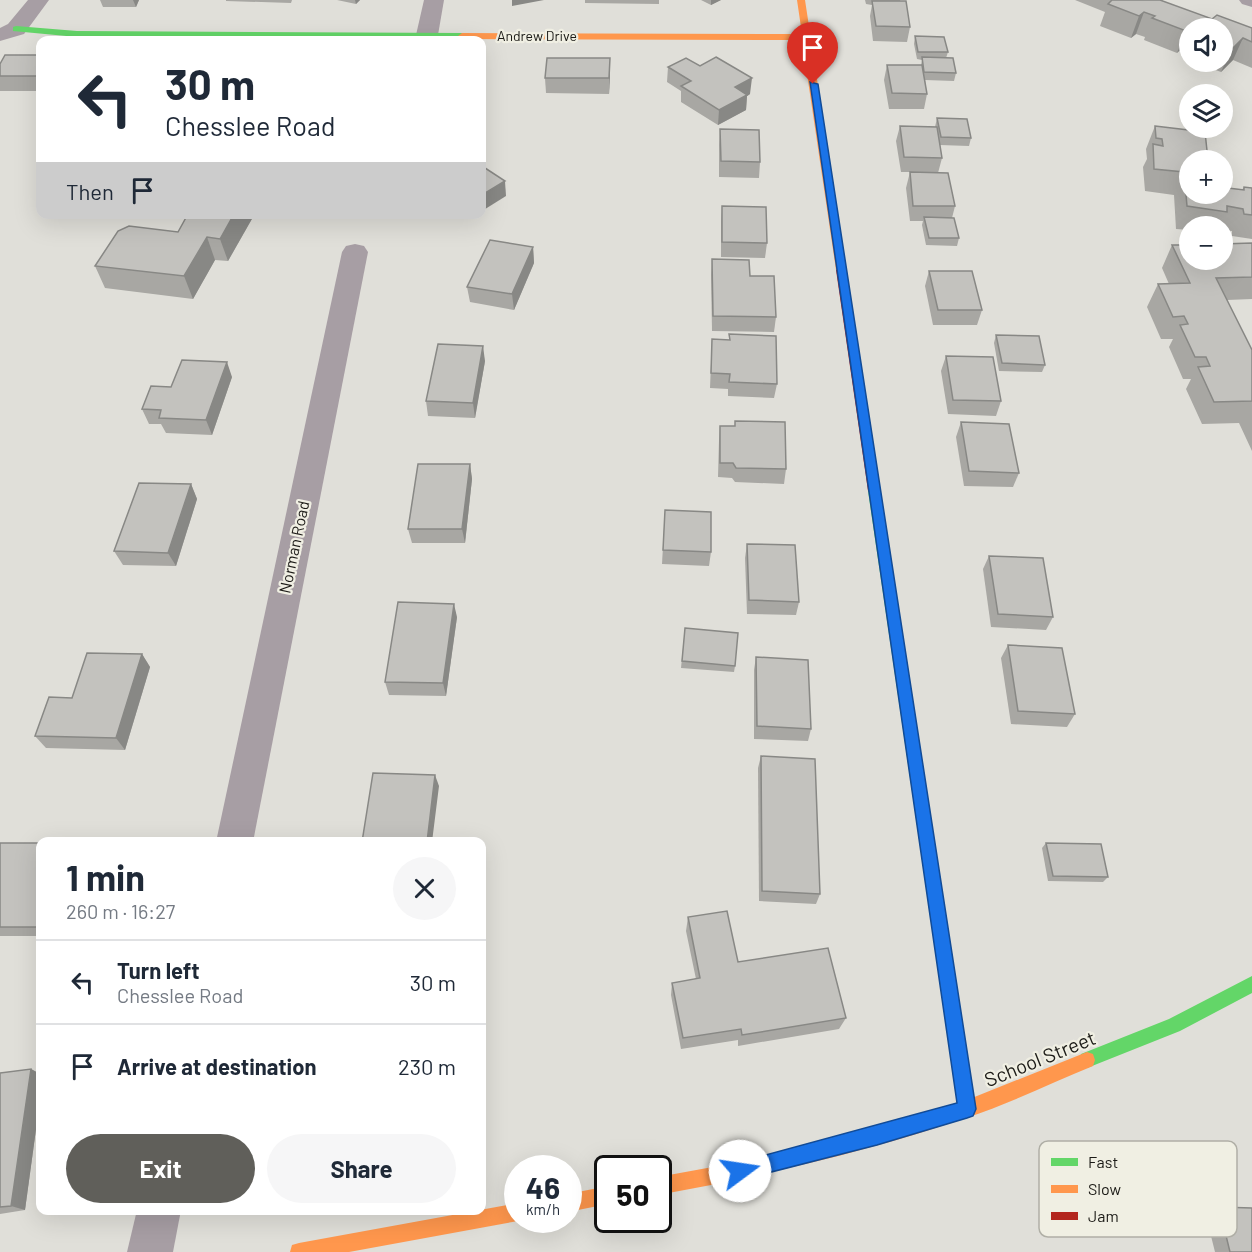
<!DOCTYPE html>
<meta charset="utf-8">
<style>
body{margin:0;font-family:Barlow,sans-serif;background:#f6f6f7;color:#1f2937;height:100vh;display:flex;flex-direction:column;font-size:22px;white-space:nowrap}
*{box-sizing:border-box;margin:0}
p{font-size:20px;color:#747a83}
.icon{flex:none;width:33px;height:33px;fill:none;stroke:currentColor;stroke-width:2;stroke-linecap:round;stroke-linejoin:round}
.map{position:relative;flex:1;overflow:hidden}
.details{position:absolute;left:36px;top:837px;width:450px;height:378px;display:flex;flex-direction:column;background:#fff;border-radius:12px;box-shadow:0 6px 24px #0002}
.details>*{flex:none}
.guide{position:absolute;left:36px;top:36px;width:450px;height:183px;border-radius:12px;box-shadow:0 6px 24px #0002;background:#fff;color:#1f2937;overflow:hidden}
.fabs{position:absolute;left:1179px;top:18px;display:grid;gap:12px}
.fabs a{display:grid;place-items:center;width:54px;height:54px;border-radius:50%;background:#fff;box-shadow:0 6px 24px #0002;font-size:30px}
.speed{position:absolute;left:504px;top:1155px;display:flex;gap:12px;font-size:30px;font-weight:700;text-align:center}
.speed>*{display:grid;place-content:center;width:78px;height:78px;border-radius:50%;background:#fff;box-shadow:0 6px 24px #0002;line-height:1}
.speed small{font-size:15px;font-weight:400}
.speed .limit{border:3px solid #111;border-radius:9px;background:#fff;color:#111}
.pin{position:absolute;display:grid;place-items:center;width:51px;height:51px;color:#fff;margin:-62px -26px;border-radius:50% 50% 50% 0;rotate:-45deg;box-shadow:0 0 6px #0007}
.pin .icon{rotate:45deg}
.me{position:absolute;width:66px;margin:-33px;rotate:76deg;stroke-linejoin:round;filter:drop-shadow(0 0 4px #0008)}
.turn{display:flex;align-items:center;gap:21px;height:126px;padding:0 30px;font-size:27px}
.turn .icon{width:78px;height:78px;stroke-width:2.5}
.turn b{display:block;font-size:42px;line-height:51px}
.then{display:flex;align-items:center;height:57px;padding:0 30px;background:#0003;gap:12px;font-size:22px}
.round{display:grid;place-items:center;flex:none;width:63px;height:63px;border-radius:32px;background:#f6f6f7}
.headline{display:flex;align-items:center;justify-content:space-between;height:102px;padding:0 30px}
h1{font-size:36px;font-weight:700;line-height:45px}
.button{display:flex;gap:12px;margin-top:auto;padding:12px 30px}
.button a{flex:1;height:69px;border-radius:36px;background:#605f5a;color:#fff;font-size:24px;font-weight:700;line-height:69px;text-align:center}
.button a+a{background:#f6f6f7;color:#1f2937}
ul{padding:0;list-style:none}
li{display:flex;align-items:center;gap:18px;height:84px;padding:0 30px;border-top:2px solid #e0e1e3}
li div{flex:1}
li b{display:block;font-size:22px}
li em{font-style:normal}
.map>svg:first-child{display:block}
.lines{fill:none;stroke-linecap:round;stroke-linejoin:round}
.street{fill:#a79ea4;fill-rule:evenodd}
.fast{fill:#63d668;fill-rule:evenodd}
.slow{fill:#ff974d;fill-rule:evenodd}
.jam{fill:#b3261e;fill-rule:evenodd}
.wall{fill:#a8a7a3}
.shaded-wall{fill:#888885}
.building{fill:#c3c2be;stroke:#888885;stroke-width:1.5}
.route{fill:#1a73e8;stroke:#114b97;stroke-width:1.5}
.labels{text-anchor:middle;stroke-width:4.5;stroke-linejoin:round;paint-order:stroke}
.far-street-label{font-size:14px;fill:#1b1a16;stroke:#f0efe3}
.street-label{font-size:16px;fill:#1b1a16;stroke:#f0efe3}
.near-street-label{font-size:20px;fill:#1b1a16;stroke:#f0efe3}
.key{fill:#f0efe3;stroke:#b0afa6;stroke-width:1.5}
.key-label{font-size:16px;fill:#1b1a16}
</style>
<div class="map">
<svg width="1252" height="1252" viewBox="0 0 1252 1252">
<rect width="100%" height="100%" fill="#e0dfd9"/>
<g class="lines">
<g class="street">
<polygon points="28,0 49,0 24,34 0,41 0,28 8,24"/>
<polygon points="424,0 444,0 438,35 431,40 419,40 416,35"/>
<polygon points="1239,0 1252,0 1252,7 1242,4"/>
<polygon points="355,244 364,246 368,252 253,842 216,842 342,252 346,246"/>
<polygon points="137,1210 181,1210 173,1252 127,1252"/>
</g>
<g class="fast">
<polygon points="16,26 77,31 462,33 466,36 462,39 77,37 13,31 13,27"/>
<polygon points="874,486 880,491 960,1010 958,1016 952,1018 946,1016 944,1010 868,491"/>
<polygon points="1252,976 1252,993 1180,1031 1087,1068 1081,1066 1079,1060 1081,1054 1169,1019"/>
</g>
<g class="slow">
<polygon points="797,0 805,0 846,270 841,273 836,270 802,40 462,39 458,36 462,33 802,34"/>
<path d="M1087 1052 1093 1054 1095 1060 1093 1066C1051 1083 1009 1104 966 1118 866 1152 762 1176 658 1195V1177L740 1162 877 1127 967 1100Z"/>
<polygon points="608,1186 608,1204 568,1212 568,1194"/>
<polygon points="518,1203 518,1220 522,1220 518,1221 349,1252 290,1252 292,1245 299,1243"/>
</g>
<g class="jam">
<polygon points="841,267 846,270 880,491 874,496 868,491 836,270"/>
<polygon points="952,1002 958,1004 960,1010 976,1109 973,1115 967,1118 961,1115 958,1109 944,1010 946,1004"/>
</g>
</g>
<g class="wall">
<polygon points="100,0 139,0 136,7 103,7"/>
<polygon points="226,0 292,0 291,3 226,1"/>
<polygon points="337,0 360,0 356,4"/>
<polygon points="585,0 659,0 659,4 585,3"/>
<polygon points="701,0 721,0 711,5"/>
<polygon points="865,0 900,0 910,27 907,42 873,41 870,16 872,5 866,4"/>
<polygon points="1075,0 1163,0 1162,1 1212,19 1252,28 1252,68 1233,60 1221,72 1194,62 1222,62 1222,28 1190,28 1190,60 1187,59 1189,54 1180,50 1177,53 1144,40 1145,37 1136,34 1131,38 1100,26 1105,12"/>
<polygon points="915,36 948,52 946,58 956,73 954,81 925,80 927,94 924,109 889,109 884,80 887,65 921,65 922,60 917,59 914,44"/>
<polygon points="40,55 40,91 0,91 0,64"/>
<polygon points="668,67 750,94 747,96 746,110 718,125 681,102 681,91 667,82"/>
<polygon points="610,74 609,94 546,93 545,78"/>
<polygon points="937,118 971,138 969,146 940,145 942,158 938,173 955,206 952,218 959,238 957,246 926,245 922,225 923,221 910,221 906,188 910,172 901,172 896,141 900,126 935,127"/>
<polygon points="1155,126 1205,132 1190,194 1228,188 1242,190 1244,187 1252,188 1252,239 1232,236 1232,231 1222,230 1222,226 1190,226 1190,230 1176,229 1174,195 1145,191 1143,167 1147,159 1146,149"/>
<polygon points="720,129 760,162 759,178 719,177 719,145"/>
<polygon points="722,206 767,243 765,258 721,257 721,221"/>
<polygon points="188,214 252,214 253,217 228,261 215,260 193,299 105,288 95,266 178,232"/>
<polygon points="1252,243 1252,299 1227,300 1252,350 1252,451 1239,423 1202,424 1186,389 1191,379 1183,379 1169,347 1173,339 1161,339 1147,307 1158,284 1169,284 1162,268 1172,245"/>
<polygon points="533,247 534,263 514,310 470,302 467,287"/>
<polygon points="712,259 750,276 776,317 774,332 712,331 711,275"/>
<polygon points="929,271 982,310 977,325 933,325 925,286"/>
<polygon points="729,334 777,384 774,398 728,396 728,389 710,388 712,339 729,340"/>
<polygon points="996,335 1045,365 1042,372 999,371 994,343"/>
<polygon points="946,356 1001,401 996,416 948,414 941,371"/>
<polygon points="485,361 475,418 428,416 426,401"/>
<polygon points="232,377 212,435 166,433 161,424 149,424 142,409 171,387"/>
<polygon points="961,422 1019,473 1013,487 964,486 956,437"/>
<polygon points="720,426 786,469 784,484 735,482 732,478 718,477 719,440"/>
<polygon points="470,464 472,479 465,543 412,543 408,529"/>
<polygon points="191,484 197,499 176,566 123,565 114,551"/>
<polygon points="665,510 711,552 709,566 662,564"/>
<polygon points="747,544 799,602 796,615 747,614 745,558"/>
<polygon points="989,556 1053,617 1046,630 991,627 983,569"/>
<polygon points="457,617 446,696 389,695 385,682"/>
<polygon points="685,628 735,666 734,672 681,668"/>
<polygon points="1008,645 1075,714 1067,727 1011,724 1001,658"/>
<polygon points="142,654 150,667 125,750 46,748 35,736 72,698"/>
<polygon points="756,657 811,729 808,741 754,739 754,670"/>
<polygon points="761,756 820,894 816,904 759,901 758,768"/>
<rect x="0" y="843" width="40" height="93"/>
<polygon points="1046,843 1108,877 1103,882 1048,881 1042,848"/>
<polygon points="688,917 738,962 846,1018 839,1029 738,1046 738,1040 681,1049 671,995 672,983 696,979 686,931"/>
<polygon points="31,1069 40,1074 40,1100 25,1210 0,1214 0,1073"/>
<polygon points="1219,1207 1252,1252 1215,1252 1205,1212"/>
</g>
<g class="shaded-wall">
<polygon points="133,0 139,0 136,7"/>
<polygon points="355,0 360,0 356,4"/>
<polygon points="512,0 544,0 512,6"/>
<polygon points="711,0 721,0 711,5"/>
<polygon points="1144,12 1136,34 1131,38 1139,16"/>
<polygon points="1189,28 1180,50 1177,53 1186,31"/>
<polygon points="1243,38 1233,60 1221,72 1231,50"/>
<polygon points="610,58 610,74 609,94 609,78"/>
<polygon points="752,78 750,94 747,96 746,110 718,125 719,110 735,87"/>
<polygon points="505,181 506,196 482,211 482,195"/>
<polygon points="234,214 252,214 253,217 228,261 220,239"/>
<polygon points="207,237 215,260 193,299 184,276"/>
<polygon points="533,247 534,263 514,310 512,294"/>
<polygon points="483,346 485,361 475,418 473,403"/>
<polygon points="227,362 232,377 212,435 206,420"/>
<polygon points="470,464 472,479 465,543 462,529"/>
<polygon points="191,484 197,499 176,566 168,553"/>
<polygon points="454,604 457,617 446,696 443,683"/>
<polygon points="142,654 150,667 125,750 116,738"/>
<polygon points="435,775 439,786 432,842 427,842"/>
<polygon points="31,1069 40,1074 40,1100 25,1210 11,1206"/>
</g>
<g class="building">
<polygon points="1112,0 1160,0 1212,19 1217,15 1252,28 1252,42 1243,38 1231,50 1222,46 1222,28 1189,28 1186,31 1152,18 1155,16 1144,12 1139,16 1108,4"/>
<polygon points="872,1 906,1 910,27 876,26"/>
<polygon points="915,36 944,37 948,52 918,52"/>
<polygon points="5,55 40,55 40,76 0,76 0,64"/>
<polygon points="716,57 752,78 735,87 747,95 719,110 681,86 691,81 668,67 686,58 700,66"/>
<polygon points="922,57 953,58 956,73 924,72"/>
<polygon points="547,58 610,58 609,78 545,78"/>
<polygon points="887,65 922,65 927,94 892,93"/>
<polygon points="937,118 967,119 971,138 941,137"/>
<polygon points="900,126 937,127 942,158 904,157"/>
<polygon points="1155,126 1205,132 1208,160 1190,160 1190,194 1222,194 1222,180 1227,180 1228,188 1244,190 1244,187 1252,188 1252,215 1244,214 1243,209 1227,206 1227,212 1187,206 1184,172 1154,169 1153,144 1163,146 1162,139 1156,138"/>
<polygon points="720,129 759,130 760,162 721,161"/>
<polygon points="482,166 505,181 482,195"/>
<polygon points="910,172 948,173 955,206 913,206"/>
<polygon points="722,206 766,207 767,243 722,242"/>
<polygon points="188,214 234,214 220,239 207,237 184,276 95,266 118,231 129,226 178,232"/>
<polygon points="924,217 954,218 959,238 929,238"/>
<polygon points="490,240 533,247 512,294 467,287"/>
<polygon points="1252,243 1252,277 1216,278 1252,350 1252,401 1214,402 1198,367 1210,366 1206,357 1195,357 1180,325 1188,324 1184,316 1173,317 1158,284 1190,283 1172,245 1190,245 1190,260 1222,260 1222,244"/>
<polygon points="712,259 749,260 750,276 774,276 776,317 713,316"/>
<polygon points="929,271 972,271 982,310 938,310"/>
<polygon points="729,334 776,336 777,384 729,382 730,374 711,373 712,339 730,340"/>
<polygon points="996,335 1039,336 1045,365 1002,363"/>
<polygon points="438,344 483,346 473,403 426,401"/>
<polygon points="946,356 993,357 1001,401 953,400"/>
<polygon points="182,360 227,362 206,420 159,418 161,410 142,409 151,386 171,387"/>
<polygon points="735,421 785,422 786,469 736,468 733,463 720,463 720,426 735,426"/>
<polygon points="961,422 1009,424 1019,473 969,471"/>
<polygon points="418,464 470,464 462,529 408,529"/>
<polygon points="139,483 191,484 168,553 114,551"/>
<polygon points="665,510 711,512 711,552 663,550"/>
<polygon points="747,544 795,545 799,602 749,600"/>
<polygon points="989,556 1043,558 1053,617 998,614"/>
<polygon points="398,602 454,604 443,683 385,682"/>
<polygon points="685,628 738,633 735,666 682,661"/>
<polygon points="1008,645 1062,648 1075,714 1018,711"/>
<polygon points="87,653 142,654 116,738 35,736 49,697 72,698"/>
<polygon points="756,657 808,660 811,729 757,726"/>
<polygon points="761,756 815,759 820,894 762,891"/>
<polygon points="373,773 435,775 427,842 362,842"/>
<rect x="0" y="843" width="40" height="84"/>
<polygon points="1046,843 1101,844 1108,877 1053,876"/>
<polygon points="727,911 738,962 828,948 846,1018 742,1035 741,1029 683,1038 672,983 700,978 688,917"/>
<polygon points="31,1069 11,1206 0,1207 0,1073"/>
<polygon points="1219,1207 1252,1208 1252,1252 1230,1252"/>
</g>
<polygon class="route" points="810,82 818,84 976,1109 973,1116 967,1118 877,1145 740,1180 734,1177 731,1171 734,1165 740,1162 957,1103"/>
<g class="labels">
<g class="far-street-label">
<text x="537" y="41">Andrew Drive</text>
</g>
<g class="street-label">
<text transform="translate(294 547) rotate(-78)" y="6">Norman Road</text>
</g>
<g class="near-street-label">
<text transform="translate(1040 1059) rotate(-22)" y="7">School Street</text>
</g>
</g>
<rect x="1039" y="1141" width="198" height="96" rx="9" class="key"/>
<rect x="1051" y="1158" width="27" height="8" fill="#63d668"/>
<rect x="1051" y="1185" width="27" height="8" fill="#ff974d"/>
<rect x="1051" y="1212" width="27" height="8" fill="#b3261e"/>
<g class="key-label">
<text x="1088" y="1168">Fast</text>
<text x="1088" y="1195">Slow</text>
<text x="1088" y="1222">Jam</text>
</g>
</svg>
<div class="fabs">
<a><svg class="icon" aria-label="sound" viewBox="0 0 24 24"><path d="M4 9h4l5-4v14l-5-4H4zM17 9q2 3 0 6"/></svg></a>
<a><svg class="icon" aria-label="layers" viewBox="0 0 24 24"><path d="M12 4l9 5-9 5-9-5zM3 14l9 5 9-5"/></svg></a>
<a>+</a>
<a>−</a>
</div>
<div class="speed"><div>46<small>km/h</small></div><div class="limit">50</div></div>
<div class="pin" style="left:813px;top:84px;background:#d93025"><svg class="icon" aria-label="arrive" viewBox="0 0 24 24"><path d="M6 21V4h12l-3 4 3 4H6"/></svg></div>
<svg class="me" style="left:740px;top:1171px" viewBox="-20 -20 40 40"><circle r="19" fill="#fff"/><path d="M0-13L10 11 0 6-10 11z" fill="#1a73e8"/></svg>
<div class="guide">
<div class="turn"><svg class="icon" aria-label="left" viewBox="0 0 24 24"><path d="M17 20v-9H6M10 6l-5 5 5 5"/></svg><div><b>30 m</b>Chesslee Road</div></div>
<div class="then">Then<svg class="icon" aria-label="arrive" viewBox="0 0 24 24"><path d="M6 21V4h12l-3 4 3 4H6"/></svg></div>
</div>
<section class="details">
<div class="headline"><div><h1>1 min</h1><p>260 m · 16:27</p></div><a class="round"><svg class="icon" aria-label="close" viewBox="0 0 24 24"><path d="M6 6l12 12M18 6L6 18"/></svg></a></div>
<ul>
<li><svg class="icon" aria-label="left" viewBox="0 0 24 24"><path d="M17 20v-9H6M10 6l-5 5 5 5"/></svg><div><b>Turn left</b><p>Chesslee Road</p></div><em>30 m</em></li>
<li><svg class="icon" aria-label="arrive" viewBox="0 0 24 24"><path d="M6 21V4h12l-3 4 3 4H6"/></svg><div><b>Arrive at destination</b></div><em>230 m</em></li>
</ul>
<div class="button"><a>Exit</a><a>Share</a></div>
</section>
</div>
